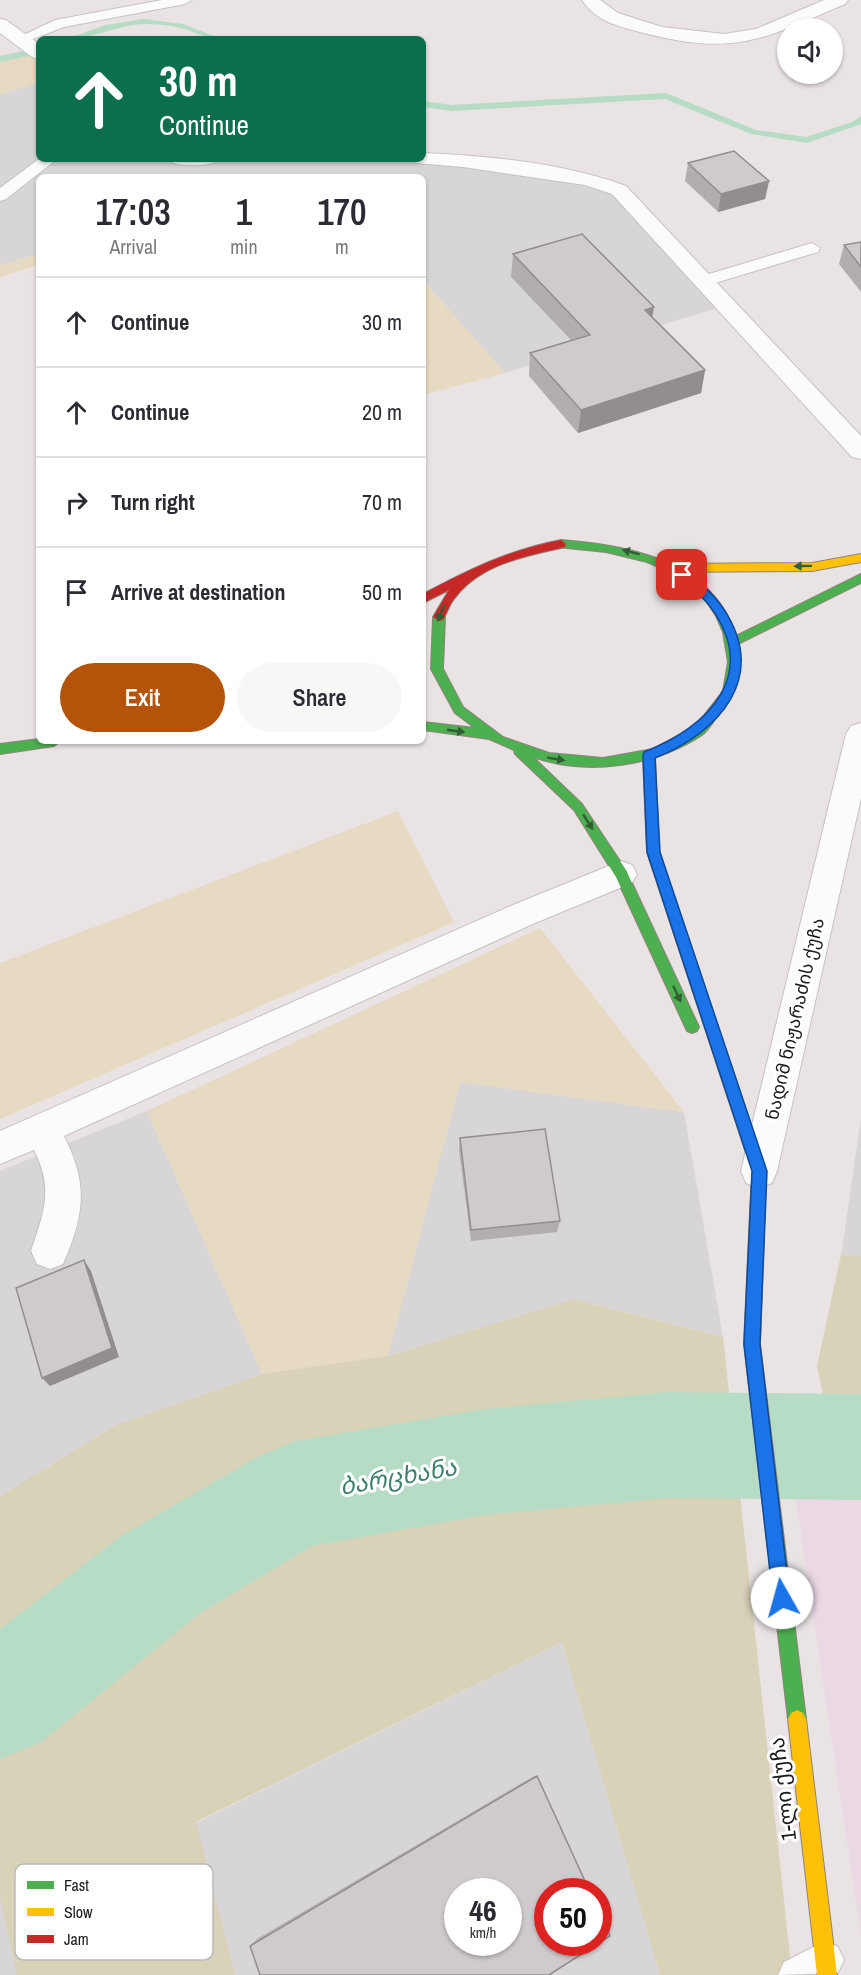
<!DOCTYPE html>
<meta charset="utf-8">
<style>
body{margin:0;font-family:"Archivo Narrow","Noto Sans Georgian",sans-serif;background:#f7f7f7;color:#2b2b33;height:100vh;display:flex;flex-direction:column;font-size:22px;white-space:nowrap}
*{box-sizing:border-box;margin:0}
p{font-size:20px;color:#7c7c81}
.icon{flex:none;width:33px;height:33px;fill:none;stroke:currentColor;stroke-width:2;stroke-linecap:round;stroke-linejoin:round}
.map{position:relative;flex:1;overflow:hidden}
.side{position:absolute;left:36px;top:174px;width:390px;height:570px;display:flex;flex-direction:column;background:#fff;border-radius:9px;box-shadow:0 2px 4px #0004}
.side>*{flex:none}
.guide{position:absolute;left:36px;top:36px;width:390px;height:126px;border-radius:9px;box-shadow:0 2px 4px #0004;background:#0b6e4f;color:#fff;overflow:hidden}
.controls{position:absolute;left:777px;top:18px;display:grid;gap:12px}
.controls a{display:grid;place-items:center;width:66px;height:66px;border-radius:50%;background:#fff;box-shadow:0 2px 4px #0004;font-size:30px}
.speed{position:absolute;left:444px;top:1878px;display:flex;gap:12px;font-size:30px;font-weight:700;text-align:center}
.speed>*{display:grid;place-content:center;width:78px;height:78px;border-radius:50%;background:#fff;box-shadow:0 2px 4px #0004;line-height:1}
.speed small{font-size:15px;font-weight:400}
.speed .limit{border:9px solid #d22;background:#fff;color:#111}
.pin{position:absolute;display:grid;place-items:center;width:51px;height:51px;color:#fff;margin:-26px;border-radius:12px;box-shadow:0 3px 9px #0006}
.me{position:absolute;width:66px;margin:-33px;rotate:353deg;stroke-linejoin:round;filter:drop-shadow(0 0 4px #0008)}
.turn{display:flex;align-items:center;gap:21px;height:126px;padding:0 24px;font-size:27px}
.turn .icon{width:78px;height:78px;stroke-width:2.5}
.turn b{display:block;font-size:42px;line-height:51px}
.eta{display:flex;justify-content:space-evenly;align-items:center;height:102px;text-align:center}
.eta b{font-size:36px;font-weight:600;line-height:42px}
.action{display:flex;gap:12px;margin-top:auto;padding:12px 24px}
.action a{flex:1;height:69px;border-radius:36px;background:#b45309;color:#fff;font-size:24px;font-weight:600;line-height:69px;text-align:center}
.action a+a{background:#f7f7f7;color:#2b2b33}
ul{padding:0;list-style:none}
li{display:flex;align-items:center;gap:18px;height:90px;padding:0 24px;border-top:2px solid #e1e1e2}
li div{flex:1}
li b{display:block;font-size:22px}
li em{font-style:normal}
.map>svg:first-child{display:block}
.residential{fill:#d8d5d6;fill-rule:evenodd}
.commercial{fill:#ebd8e5}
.grass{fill:#e7dac2}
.forest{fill:#d8d2b9}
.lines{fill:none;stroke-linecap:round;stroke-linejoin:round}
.stream{fill:#b7dcc5;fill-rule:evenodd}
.river{fill:#b7dcc5;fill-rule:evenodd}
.lane-casing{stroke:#c5c2c3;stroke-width:2}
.street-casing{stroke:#c5c2c3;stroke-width:2}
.fast-casing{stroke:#92827d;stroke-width:2}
.slow-casing{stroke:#92827d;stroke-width:2}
.jam-casing{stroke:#92827d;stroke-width:2}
.lane{fill:#fcfbfb;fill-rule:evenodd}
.street{fill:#fcfbfb;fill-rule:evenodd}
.fast{fill:#4caf50;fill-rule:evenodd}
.slow{fill:#ffc107;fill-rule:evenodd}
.jam{fill:#c62828;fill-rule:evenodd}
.wall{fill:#b2aeb0}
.shaded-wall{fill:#918d90}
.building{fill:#cfcacd;stroke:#918d90;stroke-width:1.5;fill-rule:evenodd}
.oneway{fill:#315e33}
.route{fill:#1a73e8;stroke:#114b97;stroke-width:1.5}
.labels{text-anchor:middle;stroke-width:6;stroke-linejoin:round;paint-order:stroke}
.street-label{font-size:18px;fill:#1b1b1b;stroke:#fff}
.near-street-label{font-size:21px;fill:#1b1b1b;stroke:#fff}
.near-water-label{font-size:24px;font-style:italic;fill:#3d806b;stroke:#fff}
.key{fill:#fff;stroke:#bbb;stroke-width:1.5}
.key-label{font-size:16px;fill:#1b1b1b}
</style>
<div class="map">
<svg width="861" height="1975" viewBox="0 0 861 1975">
<rect width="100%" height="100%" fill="#e9e3e4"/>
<g class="residential">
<polygon points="39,83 39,159 423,159 619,190 727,305 505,373 423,280 423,177 39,177 39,254 0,265 0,94"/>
<polygon points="460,1082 684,1112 723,1337 574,1299 388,1356"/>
<polygon points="147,1111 262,1374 116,1425 0,1496 0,1171"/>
<polygon points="861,1119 861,1256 841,1255"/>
<path d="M562 1642 660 1975H235L196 1823ZM458 1892H508V1942H458ZM548 1892H598V1942H548Z"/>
<polygon points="0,1897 17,1975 0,1975"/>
</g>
<polygon class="commercial" points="791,1467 861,1472 861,1934"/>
<g class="grass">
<polygon points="29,52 39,63 39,83 0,94 0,59"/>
<polygon points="39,254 39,265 0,277 0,265"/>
<polygon points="423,280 505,373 423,395"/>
<polygon points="398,811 454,922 0,1119 0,963"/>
<polygon points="540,928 684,1112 460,1082 388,1356 262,1374 147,1111"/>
</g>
<g class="forest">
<polygon points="841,1255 861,1256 861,1420 828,1419 817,1366"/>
<polygon points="574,1299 723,1337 792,1975 660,1975 562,1642 196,1822 235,1975 17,1975 0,1897 0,1496 116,1425 262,1374 388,1356"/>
</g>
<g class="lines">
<g class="stream">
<path d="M144 19 183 24 221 39C207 39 195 32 181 28 169 25 156 24 144 24 117 25 93 39 67 39L105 25Z"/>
<polygon points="39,48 39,54 0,62 0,56"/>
<polygon points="666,93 756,130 806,137 852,122 861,116 861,124 807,143 751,134 665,99 452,111 423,107 423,101 452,105"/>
</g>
<polygon class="river" points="669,1392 861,1394 861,1500 669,1498 484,1515 312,1546 199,1614 41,1742 0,1759 0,1629 121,1536 257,1457 295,1441 484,1409"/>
<g class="lane-casing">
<g id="lane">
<polygon points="162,0 192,0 185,4 64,27 20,44 13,40 55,20"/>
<polygon points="39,159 57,159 6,199 0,201 0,188"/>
<polygon points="812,243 820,248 818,252 705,286 696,281 699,277"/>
<polygon points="825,1941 838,1947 844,1960 838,1973 778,1975 784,1962"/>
</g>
</g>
<g class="street-casing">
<g id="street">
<path d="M582 0H600L618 13 662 27 724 34 756 29 824 0H848L845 4C761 40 735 57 640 32 617 26 596 21 582 0Z"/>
<polygon points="0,19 6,20 39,44 39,59 32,57 0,33"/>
<path d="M423 153C490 156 563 163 626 186L861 436V459L852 457 612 194 585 185 463 167 416 163 413 159H423Z"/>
<path d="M170 159H216L213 163C201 166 185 166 173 163Z"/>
<polygon points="861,723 861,798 777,1171 772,1183 759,1188 746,1183 741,1171 846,734 851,726"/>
<path d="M621 861 632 865 637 874 632 883 535 923 64 1136C89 1185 84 1215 63 1264L50 1269 37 1264 31 1251C44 1212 54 1189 34 1150L0 1164V1131L513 905Z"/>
</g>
</g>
<g class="fast-casing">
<g id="fast">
<path d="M561 540C629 545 713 561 736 636L861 574V583L738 644C742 670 737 689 722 709 716 717 710 729 702 735 654 767 587 776 533 757L582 804 626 870 699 1027 697 1031 692 1033 687 1031 616 877 574 810 515 754 514 750 489 739 423 730V722L475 728 455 713 431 669 433 617 439 613 445 617 443 669 463 707 503 737 549 753 603 758 653 749 695 727 723 691 728 662 723 632 716 616 704 598 687 583 668 571 647 562 606 552 557 547 556 544Z"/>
<polygon points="39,739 39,741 60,741 54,746 0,754 0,744"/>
<polygon points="725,1062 730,1064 732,1068 766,1171 760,1344 806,1719 803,1725 797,1728 791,1725 788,1719 744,1344 752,1171 718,1068 720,1064"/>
</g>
</g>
<g class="slow-casing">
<g id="slow">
<polygon points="861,554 861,562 812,571 671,572 666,568 671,564 812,563"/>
<polygon points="649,751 655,756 659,852 732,1068 730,1072 725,1074 720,1072 718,1068 647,852 643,756"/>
<polygon points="797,1710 803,1713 806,1719 837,1975 817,1975 788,1719 791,1713"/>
</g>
</g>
<g class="jam-casing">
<path id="jam" d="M561 540 566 544 565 547C524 557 481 563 454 599 449 605 447 613 443 620L439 621 433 617 449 590 423 603V594C470 569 509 550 561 540Z"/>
</g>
<use href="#lane" class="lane"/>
<use href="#street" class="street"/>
<use href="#fast" class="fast"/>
<use href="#slow" class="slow"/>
<use href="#jam" class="jam"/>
</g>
<g class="wall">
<polygon points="688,163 769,181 765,199 718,212 685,181"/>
<polygon points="861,242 861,292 839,264 844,245"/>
<polygon points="513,254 652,317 705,370 701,393 578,433 529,376 530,353 571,340 511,277"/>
<polygon points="460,1138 560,1221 557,1232 471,1241 459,1150"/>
<polygon points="534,1776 537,1776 250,1946 257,1939"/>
</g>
<g class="shaded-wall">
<polygon points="769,181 765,199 718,212 721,194"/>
<polygon points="654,307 650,330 645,310"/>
<polygon points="705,370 701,393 578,433 581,410"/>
<polygon points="84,1260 91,1271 119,1357 50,1386 42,1378"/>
</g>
<g class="building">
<polygon points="734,151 769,181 721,194 688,163"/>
<polygon points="582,234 654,307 645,310 705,370 581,410 530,353 590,335 513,254"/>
<polygon points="861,242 861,267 844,245"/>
<polygon points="545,1129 560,1221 471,1230 460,1138"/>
<polygon points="84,1260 112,1348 42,1378 16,1288"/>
<path d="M537 1776 590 1892H548V1942H598V1910L610 1936 549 1975H260L250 1946ZM458 1892H508V1942H458Z"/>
</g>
<defs><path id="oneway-solid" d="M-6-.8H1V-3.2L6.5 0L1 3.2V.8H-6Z" transform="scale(1.5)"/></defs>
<g class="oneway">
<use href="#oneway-solid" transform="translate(631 552) rotate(-165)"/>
<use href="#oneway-solid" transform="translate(803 566) rotate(179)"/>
<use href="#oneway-solid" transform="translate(441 613) rotate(114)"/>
<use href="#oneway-solid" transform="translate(456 731) rotate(8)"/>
<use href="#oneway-solid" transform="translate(556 759) rotate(9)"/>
<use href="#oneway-solid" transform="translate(588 822) rotate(57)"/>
<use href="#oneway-solid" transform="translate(677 994) rotate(65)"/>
</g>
<path class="route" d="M682 571C697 577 714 595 723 608 769 677 720 732 655 758L660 852 767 1171 760 1344 790 1598 788 1604 782 1607 775 1604 773 1598 744 1344 752 1171 647 852 643 756 644 752C709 727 761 674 709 605 701 595 688 586 678 578V572Z"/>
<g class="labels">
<g class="street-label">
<text transform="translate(795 1019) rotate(-77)" y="6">ნადიმ ნიჟარაძის ქუჩა</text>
</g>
<g class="near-street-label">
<text transform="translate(783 1789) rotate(-97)" y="7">1-ლი ქუჩა</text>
</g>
<g class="near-water-label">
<text transform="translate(398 1477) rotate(-10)" y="8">ბარცხანა</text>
</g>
</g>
<rect x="15" y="1864" width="198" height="96" rx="9" class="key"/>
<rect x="27" y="1881" width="27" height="8" fill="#4caf50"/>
<rect x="27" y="1908" width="27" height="8" fill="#ffc107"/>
<rect x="27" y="1935" width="27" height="8" fill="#c62828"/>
<g class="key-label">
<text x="64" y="1891">Fast</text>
<text x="64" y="1918">Slow</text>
<text x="64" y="1945">Jam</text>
</g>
</svg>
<div class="controls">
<a><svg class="icon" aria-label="sound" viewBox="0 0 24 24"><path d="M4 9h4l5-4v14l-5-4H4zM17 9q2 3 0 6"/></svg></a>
</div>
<div class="speed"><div>46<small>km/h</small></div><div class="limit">50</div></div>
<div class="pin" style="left:682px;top:575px;background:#d93025"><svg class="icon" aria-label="arrive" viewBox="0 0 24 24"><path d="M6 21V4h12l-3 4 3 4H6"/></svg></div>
<svg class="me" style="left:782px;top:1598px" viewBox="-20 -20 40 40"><circle r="19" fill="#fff"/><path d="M0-13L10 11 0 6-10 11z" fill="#1a73e8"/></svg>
<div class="guide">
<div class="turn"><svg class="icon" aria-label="ahead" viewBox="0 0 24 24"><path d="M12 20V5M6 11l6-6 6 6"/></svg><div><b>30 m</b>Continue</div></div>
</div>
<section class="side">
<div class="eta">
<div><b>17:03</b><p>Arrival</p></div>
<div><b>1</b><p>min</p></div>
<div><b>170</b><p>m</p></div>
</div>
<ul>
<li><svg class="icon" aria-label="ahead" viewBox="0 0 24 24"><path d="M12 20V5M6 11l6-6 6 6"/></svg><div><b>Continue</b></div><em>30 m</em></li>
<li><svg class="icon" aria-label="ahead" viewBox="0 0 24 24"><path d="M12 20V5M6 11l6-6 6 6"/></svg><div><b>Continue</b></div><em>20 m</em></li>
<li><svg class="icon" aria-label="right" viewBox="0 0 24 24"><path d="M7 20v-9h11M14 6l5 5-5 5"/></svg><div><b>Turn right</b></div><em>70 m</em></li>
<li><svg class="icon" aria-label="arrive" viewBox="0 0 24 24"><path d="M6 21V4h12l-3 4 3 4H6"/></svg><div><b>Arrive at destination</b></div><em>50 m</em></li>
</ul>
<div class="action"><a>Exit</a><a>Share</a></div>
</section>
</div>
